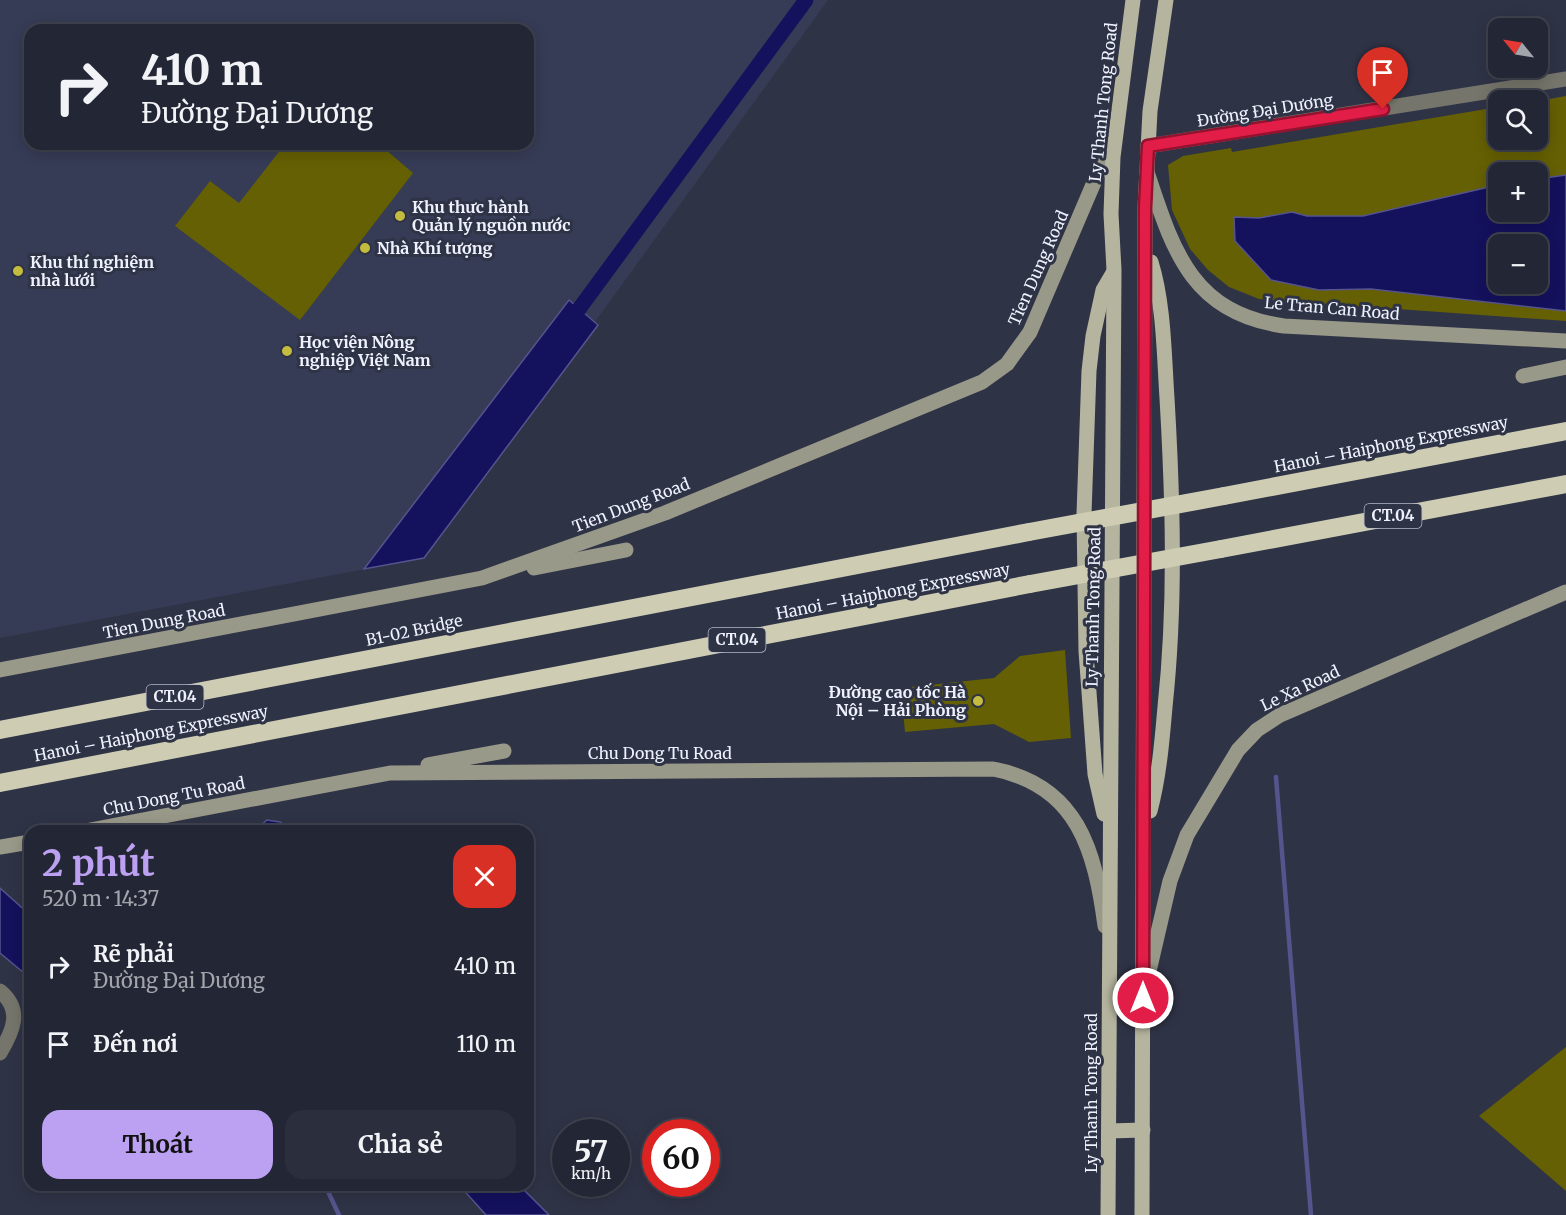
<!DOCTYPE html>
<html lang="vi">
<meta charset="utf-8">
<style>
body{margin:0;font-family:Merriweather,serif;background:#2b2e3c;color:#f1f3f6;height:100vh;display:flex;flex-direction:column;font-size:22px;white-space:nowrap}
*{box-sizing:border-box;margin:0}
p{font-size:20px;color:#a3a5ac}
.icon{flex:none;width:33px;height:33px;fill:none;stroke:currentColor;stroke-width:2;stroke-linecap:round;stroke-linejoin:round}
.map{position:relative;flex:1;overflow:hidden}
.details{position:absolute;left:24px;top:825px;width:510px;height:366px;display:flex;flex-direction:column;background:#232634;border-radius:18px;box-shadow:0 3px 15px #0003,0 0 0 2px #40434f}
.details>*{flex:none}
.guide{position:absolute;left:24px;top:24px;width:510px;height:126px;border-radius:18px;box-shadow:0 3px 15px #0003,0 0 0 2px #40434f;background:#232634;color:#f1f3f6;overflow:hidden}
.needle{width:39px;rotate:300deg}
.tools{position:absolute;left:1488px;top:18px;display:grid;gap:12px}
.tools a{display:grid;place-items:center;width:60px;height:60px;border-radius:12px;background:#232634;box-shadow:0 3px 15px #0003,0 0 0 2px #40434f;font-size:30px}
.speed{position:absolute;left:552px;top:1119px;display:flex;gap:12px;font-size:30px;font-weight:700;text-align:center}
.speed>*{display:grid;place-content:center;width:78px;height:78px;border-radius:50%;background:#232634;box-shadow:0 3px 15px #0003,0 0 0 2px #40434f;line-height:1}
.speed small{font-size:15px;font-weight:400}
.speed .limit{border:9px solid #d22;background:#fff;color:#111}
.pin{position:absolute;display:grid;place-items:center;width:51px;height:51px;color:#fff;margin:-62px -26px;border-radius:50% 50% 50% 0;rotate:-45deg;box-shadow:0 0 6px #0007}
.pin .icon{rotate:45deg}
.me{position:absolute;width:66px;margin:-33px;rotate:0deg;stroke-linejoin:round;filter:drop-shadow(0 0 4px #0008)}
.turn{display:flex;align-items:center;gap:21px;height:126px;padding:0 18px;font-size:27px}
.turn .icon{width:78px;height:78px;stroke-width:2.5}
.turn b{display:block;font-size:42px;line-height:51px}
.round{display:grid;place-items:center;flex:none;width:63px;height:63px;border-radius:18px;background:#2b2e3c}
.summary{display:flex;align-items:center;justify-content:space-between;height:102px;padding:0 18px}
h1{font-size:36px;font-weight:700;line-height:45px;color:#bca0f2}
.primary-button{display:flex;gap:12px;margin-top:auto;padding:12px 18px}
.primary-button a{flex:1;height:69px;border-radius:18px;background:#bca0f2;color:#111;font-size:24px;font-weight:700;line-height:69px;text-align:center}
.primary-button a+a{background:#2b2e3c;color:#f1f3f6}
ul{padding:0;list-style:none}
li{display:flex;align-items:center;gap:18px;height:78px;padding:0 18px}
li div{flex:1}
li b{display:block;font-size:22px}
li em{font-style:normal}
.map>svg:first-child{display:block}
.built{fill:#363c55;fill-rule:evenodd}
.green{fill:#656003;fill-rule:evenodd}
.water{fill:#14115d;stroke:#56548d;stroke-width:1.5;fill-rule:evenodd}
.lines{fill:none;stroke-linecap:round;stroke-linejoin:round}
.stream{stroke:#56548d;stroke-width:4.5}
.canal{stroke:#14115d;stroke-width:15}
.street{stroke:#75756b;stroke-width:15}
.secondary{stroke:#999989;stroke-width:15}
.primary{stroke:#b5b49f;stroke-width:15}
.highway{stroke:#cecdb4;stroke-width:18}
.highway-bridge{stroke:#cecdb4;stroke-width:18}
.route-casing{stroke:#92132f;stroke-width:15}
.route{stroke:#e11d48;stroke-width:10}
.poi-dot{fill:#c4bc3e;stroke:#2f3346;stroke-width:2}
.labels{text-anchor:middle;stroke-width:6;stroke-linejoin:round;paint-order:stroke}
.shield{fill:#2f3346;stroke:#b5b9c7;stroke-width:1.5}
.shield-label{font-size:15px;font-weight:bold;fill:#eff2fe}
.street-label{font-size:16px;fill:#eff2fe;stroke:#2f3346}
.poi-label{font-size:16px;font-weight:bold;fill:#eff2fe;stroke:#2f3346;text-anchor:start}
</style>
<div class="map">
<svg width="1566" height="1215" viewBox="0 0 1566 1215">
<rect width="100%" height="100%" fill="#2f3346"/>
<path class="built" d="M0 0H828L424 558 0 638ZM30 30H528V144H30Z"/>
<g class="green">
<path d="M1566 96V321L1259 299 1229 287 1208 270 1190 249 1172 210 1168 165 1183 156 1231 148 1232 152 1498 107V140H1538V101ZM1498 172H1538V212H1498ZM1498 244H1538V284H1498Z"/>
<polygon points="285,144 379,144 413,173 300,320 175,226 210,181 239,203"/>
<polygon points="1065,650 1071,738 1029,742 994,724 905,732 901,688 994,678 1020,656"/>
<polygon points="1566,1047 1566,1191 1479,1116"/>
</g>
<g class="water">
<path d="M1566 175V311L1371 289 1319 290 1271 280 1235 241 1234 217 1259 218 1292 212 1307 216H1363L1498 185V212H1538V179ZM1498 244H1538V284H1498Z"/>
<polygon points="569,300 598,325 424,558 364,569"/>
<polygon points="267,820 280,822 292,831 254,831"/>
<polygon points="0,888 30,915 30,978 0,953"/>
<polygon points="459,1185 519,1185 549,1215 486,1215"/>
</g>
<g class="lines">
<g class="stream">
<polyline points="1276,777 1311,1215"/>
<polyline points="325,1185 339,1215"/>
</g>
<polyline class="canal" points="568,324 806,0"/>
<g class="street">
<polyline points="1148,146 1566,79"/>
<path d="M0 991C23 1010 13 1031 0 1053"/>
</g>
<g class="secondary">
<path d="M1147 172C1173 250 1191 313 1284 326L1566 341"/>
<polyline points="1523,376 1566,367"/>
<polyline points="534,568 626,550"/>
<polyline points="0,670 482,578 665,513 982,382 1007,364 1030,332 1113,138"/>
<polyline points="428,765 504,751"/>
<path d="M85 831 390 773 993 769C1078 785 1095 851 1105 926"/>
<polyline points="0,847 30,842"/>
<polyline points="1146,984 1170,881 1187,835 1238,750 1257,730 1280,715 1566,592"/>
</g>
<g class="primary">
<path d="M1150 811C1159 777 1162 742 1165 707 1176 604 1173 501 1167 398 1164 354 1164 304 1151 262"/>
<polyline points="1104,814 1095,774 1086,651 1084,514 1089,371 1093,336 1103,290 1113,273"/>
<polyline points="1109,1131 1143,1130"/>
<polyline points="1108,1215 1114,270 1111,214 1113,157 1133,0"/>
<polyline points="1142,1215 1145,208 1150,111 1166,0"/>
</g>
<g class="highway">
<polyline points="1224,496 1566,431"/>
<polyline points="1221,549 1566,484"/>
<polyline points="0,730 1029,532"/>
<polyline points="0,783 1030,584"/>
</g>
<g class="highway-bridge">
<polyline points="1029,532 1224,496"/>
<polyline points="1030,584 1221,549"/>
</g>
</g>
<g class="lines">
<g class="route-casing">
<polyline id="route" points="1143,998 1145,208 1148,146 1383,109"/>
</g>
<use href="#route" class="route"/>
</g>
<g class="poi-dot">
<circle cx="400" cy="216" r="6"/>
<circle cx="365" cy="248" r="6"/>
<circle cx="18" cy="271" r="6"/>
<circle cx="287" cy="351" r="6"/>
<circle cx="978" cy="701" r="6"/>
</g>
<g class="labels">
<g class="shield">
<rect x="1364.5" y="504" width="57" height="24" rx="4.5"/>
<rect x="708.5" y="628" width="57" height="24" rx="4.5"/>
<rect x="146.5" y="685" width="57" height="24" rx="4.5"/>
</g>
<g class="shield-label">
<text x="1393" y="521">CT.04</text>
<text x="737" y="645">CT.04</text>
<text x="175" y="702">CT.04</text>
</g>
<g class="street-label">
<text transform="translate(1103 102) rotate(-84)" y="6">Ly Thanh Tong Road</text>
<text transform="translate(1265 110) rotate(-9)" y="6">Đường Đại Dương</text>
<text transform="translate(1038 268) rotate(-66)" y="6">Tien Dung Road</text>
<text transform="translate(1332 308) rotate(5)" y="6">Le Tran Can Road</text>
<text transform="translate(1391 444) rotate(-11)" y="6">Hanoi – Haiphong Expressway</text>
<text transform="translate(631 505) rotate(-21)" y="6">Tien Dung Road</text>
<text transform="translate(893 591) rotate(-11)" y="6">Hanoi – Haiphong Expressway</text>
<text transform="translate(1093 607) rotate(-89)" y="6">Ly Thanh Tong Road</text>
<text transform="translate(164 621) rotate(-11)" y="6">Tien Dung Road</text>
<text transform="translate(414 630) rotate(-12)" y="6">B1-02 Bridge</text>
<text transform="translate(1300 688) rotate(-25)" y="6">Le Xa Road</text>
<text transform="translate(151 733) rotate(-11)" y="6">Hanoi – Haiphong Expressway</text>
<text x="660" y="759">Chu Dong Tu Road</text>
<text transform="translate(174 796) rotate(-11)" y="6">Chu Dong Tu Road</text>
<text transform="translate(1091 1093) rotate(-90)" y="6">Ly Thanh Tong Road</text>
</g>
<g class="poi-label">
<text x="412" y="213">Khu thực hành<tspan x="412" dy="18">Quản lý nguồn nước</tspan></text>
<text x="377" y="254">Nhà Khí tượng</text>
<text x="30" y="268">Khu thí nghiệm<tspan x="30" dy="18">nhà lưới</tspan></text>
<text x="299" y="348">Học viện Nông<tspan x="299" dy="18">nghiệp Việt Nam</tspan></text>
<text x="966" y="698" text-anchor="end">Đường cao tốc Hà<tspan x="966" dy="18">Nội – Hải Phòng</tspan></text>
</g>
</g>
</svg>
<div class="tools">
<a><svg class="needle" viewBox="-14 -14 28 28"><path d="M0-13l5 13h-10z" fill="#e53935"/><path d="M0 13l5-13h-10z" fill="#a3a5ac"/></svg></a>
<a><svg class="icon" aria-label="search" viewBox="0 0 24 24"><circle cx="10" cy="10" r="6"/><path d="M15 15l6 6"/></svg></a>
<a>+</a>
<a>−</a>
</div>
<div class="speed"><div>57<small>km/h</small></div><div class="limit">60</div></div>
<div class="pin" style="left:1383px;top:109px;background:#d93025"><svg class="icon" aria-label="arrive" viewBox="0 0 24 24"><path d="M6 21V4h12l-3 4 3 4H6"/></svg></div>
<svg class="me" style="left:1143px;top:998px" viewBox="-20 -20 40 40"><circle r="17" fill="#e11d48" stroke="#fff" stroke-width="3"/><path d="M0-11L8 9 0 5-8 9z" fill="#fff"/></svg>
<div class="guide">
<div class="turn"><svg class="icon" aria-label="right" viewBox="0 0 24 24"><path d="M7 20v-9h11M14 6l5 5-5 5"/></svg><div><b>410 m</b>Đường Đại Dương</div></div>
</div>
<section class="details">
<div class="summary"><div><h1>2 phút</h1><p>520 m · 14:37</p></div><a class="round" style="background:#d93025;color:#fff"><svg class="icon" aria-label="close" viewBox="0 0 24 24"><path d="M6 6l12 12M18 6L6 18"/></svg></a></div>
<ul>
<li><svg class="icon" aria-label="right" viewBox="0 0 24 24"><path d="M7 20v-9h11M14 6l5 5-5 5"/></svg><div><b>Rẽ phải</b><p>Đường Đại Dương</p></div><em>410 m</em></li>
<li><svg class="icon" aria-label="arrive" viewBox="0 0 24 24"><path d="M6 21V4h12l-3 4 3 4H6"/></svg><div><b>Đến nơi</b></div><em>110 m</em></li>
</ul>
<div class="primary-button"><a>Thoát</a><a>Chia sẻ</a></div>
</section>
</div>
